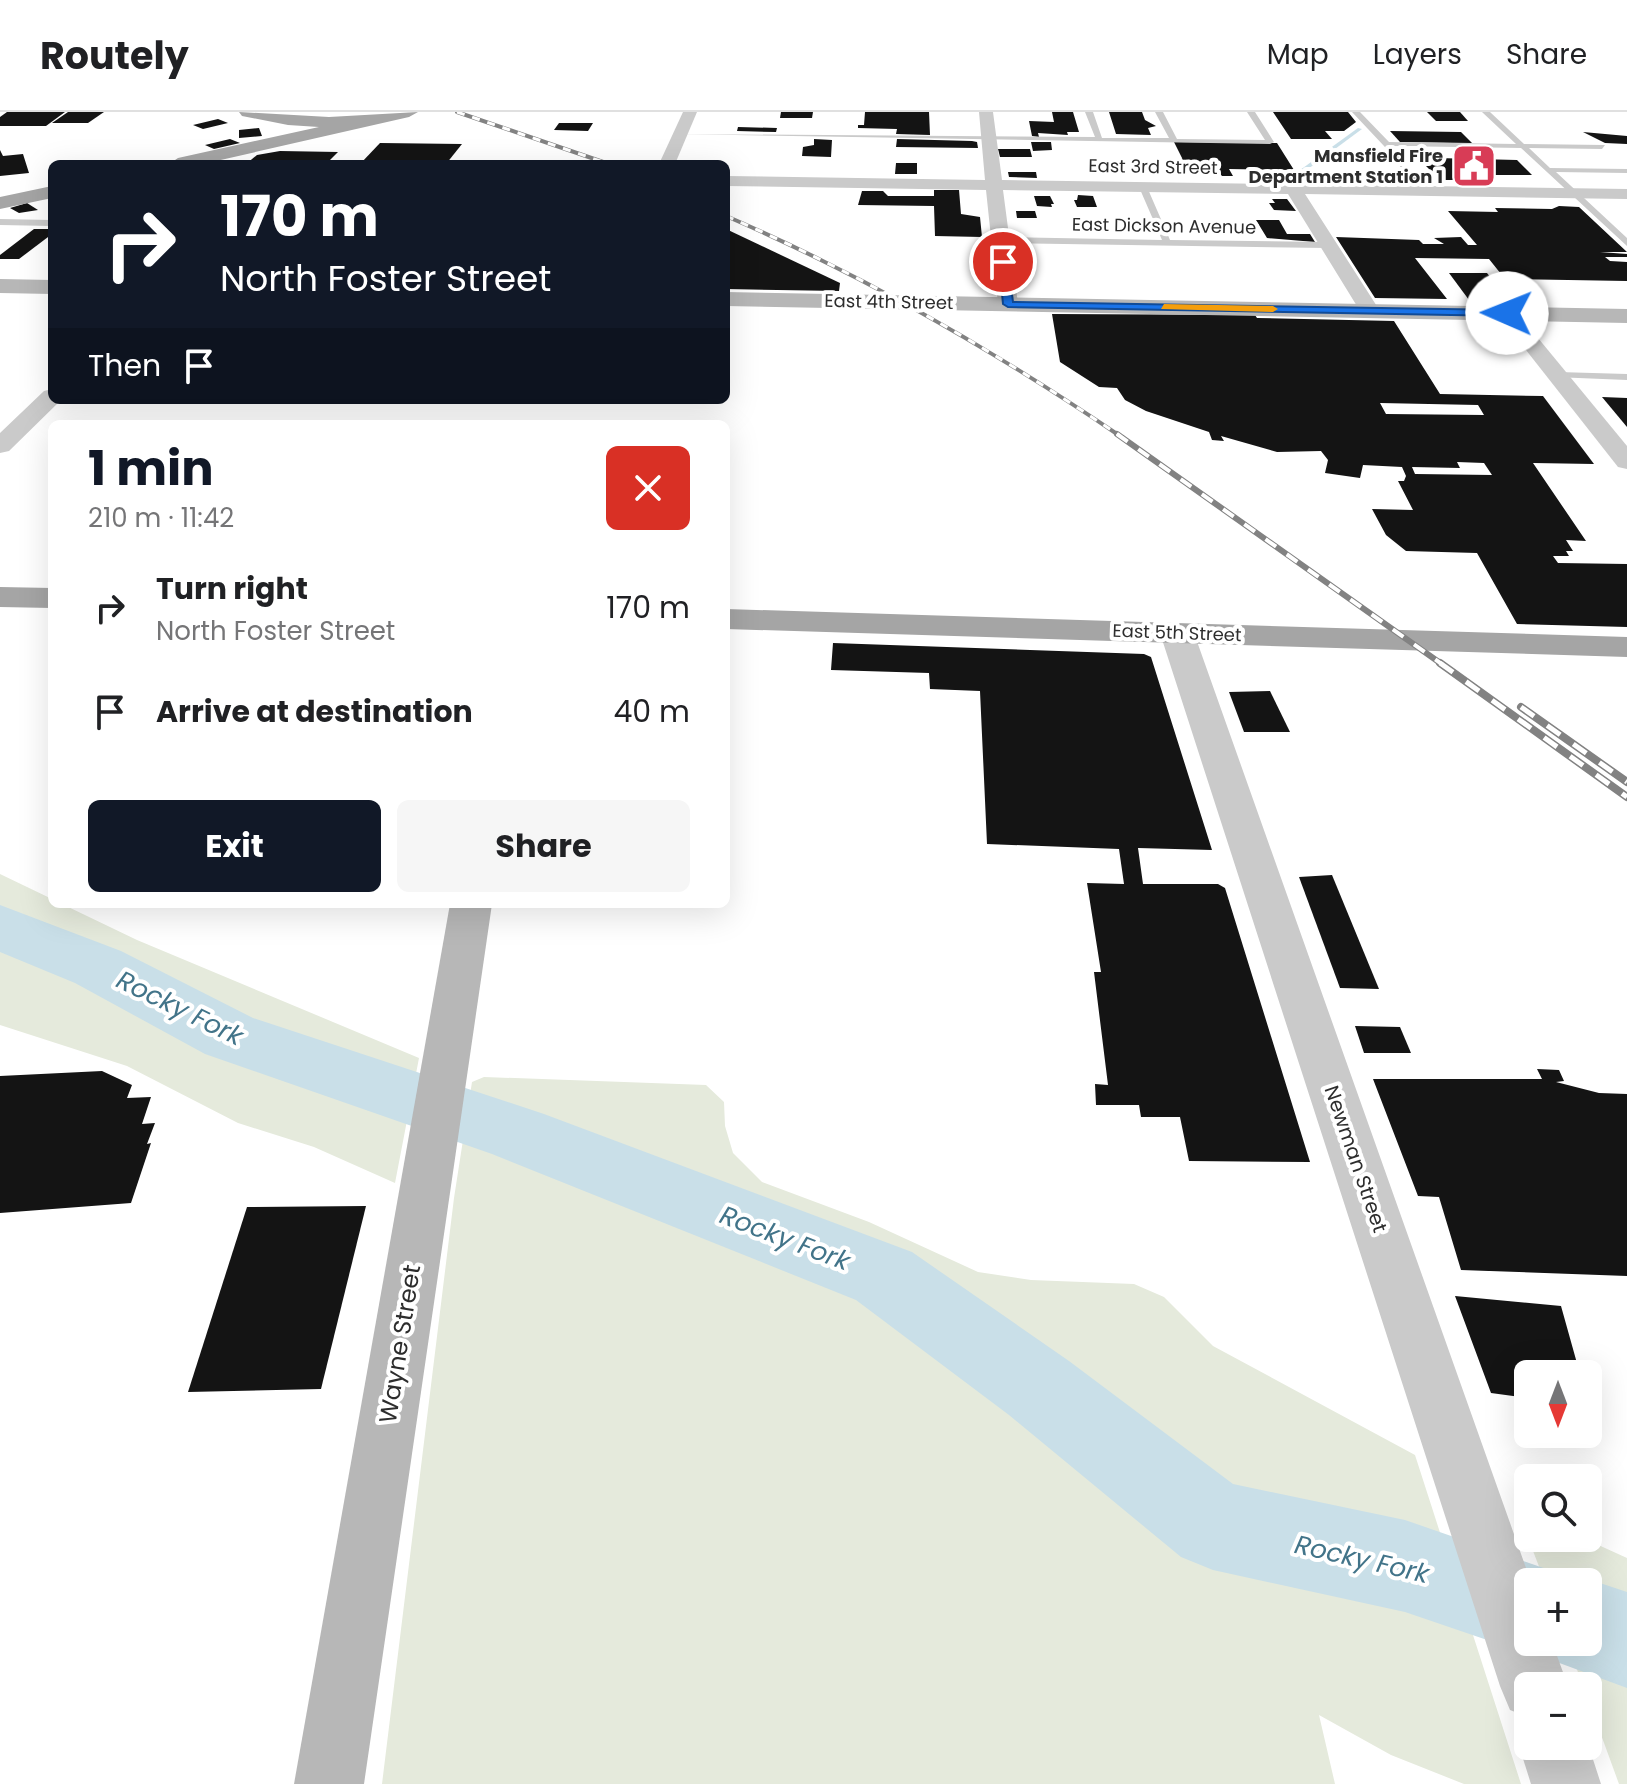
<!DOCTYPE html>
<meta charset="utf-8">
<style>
body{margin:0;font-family:Poppins,sans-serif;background:#f6f6f6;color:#202124;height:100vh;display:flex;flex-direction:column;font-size:30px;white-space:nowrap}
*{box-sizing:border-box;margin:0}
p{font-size:26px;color:#757577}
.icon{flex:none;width:44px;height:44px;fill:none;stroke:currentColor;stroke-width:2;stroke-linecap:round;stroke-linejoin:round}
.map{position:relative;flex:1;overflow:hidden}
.panel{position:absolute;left:48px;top:308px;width:682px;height:488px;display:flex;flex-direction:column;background:#fff;border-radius:12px;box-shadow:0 8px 32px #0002}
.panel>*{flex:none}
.guide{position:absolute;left:48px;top:48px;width:682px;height:244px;border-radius:12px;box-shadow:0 8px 32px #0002;background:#111827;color:#fff;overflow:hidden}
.needle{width:52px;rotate:180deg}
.controls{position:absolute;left:1514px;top:1248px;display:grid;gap:16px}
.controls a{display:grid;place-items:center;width:88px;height:88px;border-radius:12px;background:#fff;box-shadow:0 8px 32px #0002;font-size:40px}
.pin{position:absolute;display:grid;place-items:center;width:68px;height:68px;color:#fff;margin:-34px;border:4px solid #fff;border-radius:50%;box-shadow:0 2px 8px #0007}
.me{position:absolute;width:88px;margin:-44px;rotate:271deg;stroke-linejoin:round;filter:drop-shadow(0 0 6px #0008)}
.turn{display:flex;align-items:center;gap:28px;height:168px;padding:0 40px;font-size:36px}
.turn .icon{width:104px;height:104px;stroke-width:2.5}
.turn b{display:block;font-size:56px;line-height:68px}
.then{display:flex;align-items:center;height:76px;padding:0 40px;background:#0003;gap:16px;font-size:30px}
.round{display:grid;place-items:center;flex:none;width:84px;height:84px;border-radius:12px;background:#f6f6f6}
.headline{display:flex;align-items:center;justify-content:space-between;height:136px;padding:0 40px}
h1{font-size:48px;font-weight:700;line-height:60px;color:#111827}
.cta{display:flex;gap:16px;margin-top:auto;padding:16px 40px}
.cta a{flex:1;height:92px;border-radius:12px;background:#111827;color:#fff;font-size:32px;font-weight:700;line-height:92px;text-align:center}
.cta a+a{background:#f6f6f6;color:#202124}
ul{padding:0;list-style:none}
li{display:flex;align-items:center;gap:24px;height:104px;padding:0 40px}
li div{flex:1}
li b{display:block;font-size:30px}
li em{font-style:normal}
header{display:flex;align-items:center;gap:48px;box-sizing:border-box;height:112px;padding:0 40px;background:#fff;border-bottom:2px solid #e0e0e0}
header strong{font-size:38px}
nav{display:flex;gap:44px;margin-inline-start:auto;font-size:28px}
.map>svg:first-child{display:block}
.green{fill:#e5eadc}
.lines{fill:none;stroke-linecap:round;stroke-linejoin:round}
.stream{fill:#c9dfe8;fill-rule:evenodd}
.river{fill:#c9dfe8;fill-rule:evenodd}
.building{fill:#141414;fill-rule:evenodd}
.service{fill:#cacaca;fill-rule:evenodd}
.minor{fill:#cacaca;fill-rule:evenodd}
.tertiary{fill:#cacaca;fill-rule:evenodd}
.secondary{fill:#b7b7b7;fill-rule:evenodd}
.primary{fill:#a5a5a5;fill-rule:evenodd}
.rail-far2-casing{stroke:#828282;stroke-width:4}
.rail-far1-casing{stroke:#828282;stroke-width:6}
.rail-casing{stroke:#828282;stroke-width:8}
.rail-far2{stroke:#fff;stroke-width:3;stroke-dasharray:8;stroke-linecap:butt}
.rail-far1{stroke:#fff;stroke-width:4;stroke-dasharray:13;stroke-linecap:butt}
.rail{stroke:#fff;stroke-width:5;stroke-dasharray:16;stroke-linecap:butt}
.route{fill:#1a73e8;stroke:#114b97;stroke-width:2}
.slow{fill:#f59e0b}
.labels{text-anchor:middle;stroke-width:8;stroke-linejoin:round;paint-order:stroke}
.far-poi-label{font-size:18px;font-weight:bold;fill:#2d2d2d;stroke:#fff;text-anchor:end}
.far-street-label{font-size:18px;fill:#2d2d2d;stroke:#fff}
.street-label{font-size:20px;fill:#2d2d2d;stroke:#fff}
.near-street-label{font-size:24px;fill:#2d2d2d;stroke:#fff}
.near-water-label{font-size:26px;font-style:italic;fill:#427489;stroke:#fff}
</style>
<header>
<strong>Routely</strong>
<nav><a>Map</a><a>Layers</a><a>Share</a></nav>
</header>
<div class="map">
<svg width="1627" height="1672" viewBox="0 0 1627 1672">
<rect width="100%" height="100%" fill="#fff"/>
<g class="green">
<polygon points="0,762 52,787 52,792 62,792 137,828 419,946 395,1071 314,1035 238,1011 127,954 0,913"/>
<polygon points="484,965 706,973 724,990 725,1014 733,1041 762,1070 869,1110 978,1160 1031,1168 1134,1172 1164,1185 1213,1234 1415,1343 1521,1672 1464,1672 1391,1643 1319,1603 1335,1672 382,1672 454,1086 472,970"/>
<polygon points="1528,1426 1583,1426 1627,1446 1627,1672 1619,1672 1588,1587 1588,1574 1583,1574 1567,1530 1588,1530 1588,1470 1545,1470"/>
</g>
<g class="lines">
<polygon class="stream" points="1358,16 1362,17 1289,71 1285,71 1285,69"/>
<polygon class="river" points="0,793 121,839 253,906 544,1002 912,1140 1069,1249 1233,1372 1405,1408 1561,1462 1565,1470 1528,1470 1528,1530 1588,1530 1588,1470 1581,1470 1588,1467 1627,1480 1627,1576 1554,1549 1548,1534 1528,1542 1405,1500 1213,1458 1181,1445 1009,1303 856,1188 492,1042 205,942 75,871 0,840"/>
</g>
<g class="building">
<polygon points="7,0 65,0 46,14 0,14 0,5"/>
<polygon points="68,0 104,0 88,11 52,11"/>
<polygon points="781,0 813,0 812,6 780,6"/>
<polygon points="865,0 929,0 930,23 896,22 897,17 858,16 858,13 864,13"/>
<polygon points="1052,0 1073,0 1079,20 1067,20 1068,23 1038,21 1039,25 1032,24 1029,9 1054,10"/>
<polygon points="1109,0 1142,0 1145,8 1156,14 1148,16 1151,23 1116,22"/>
<polygon points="1273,0 1348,0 1356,10 1344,19 1325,19 1332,27 1291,27"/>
<polygon points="1427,0 1460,0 1468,9 1436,9"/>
<polygon points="218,7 228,11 203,17 193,13"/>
<polygon points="559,11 593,11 588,19 554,18"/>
<polygon points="738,15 777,16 776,20 737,19"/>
<polygon points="259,16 262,24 239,26 239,18"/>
<polygon points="1390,19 1461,20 1472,31 1400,30"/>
<polygon points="1583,20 1627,24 1627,32 1605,31"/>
<polygon points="230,27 240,31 214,37 205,33"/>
<polygon points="814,27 832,28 831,45 802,44 803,35 814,33"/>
<polygon points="897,27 972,29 977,30 978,36 896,35"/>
<polygon points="1031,30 1051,30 1052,38 1033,39"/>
<polygon points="1174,30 1277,31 1294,58 1229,57 1233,64 1222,64 1216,57 1167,53 1165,48 1182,46"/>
<polygon points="380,31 462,32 446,52 361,51"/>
<polygon points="998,37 1030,37 1032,45 1000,45"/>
<polygon points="0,38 3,44 23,42 29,61 0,64"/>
<polygon points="280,39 338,40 329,49 246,52 257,43"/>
<polygon points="1414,42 1434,43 1437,46 1517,48 1532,63 1455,63 1459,68 1425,68 1419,61 1431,59"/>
<polygon points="896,51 917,51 917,62 895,62"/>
<polygon points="1317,59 1360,60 1364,65 1358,65 1360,69 1344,68 1338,64 1321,64"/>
<polygon points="1008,60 1036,60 1037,66 1009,65"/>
<polygon points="934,78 959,78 961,102 980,105 982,125 935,124 934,94 858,93 862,79 883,79 888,84 934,84"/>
<polygon points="1078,83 1093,84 1097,95 1077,95 1074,88 1077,88"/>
<polygon points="1034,84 1050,84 1054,92 1051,92 1052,95 1037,94"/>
<polygon points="1272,87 1287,87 1296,99 1274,98 1269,91 1275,91"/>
<polygon points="27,91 38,98 19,101 10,96"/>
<polygon points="1559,94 1579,95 1627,140 1600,140 1627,142 1627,145 1605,145 1610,149 1627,150 1627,169 1505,167 1489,147 1415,146 1447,187 1375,186 1336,125 1419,128 1423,132 1444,132 1434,126 1461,125 1468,133 1477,133 1448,99 1498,100 1495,96 1552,97"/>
<polygon points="1016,99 1035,99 1037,106 1017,106"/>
<polygon points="1256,108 1279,108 1287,122 1310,122 1315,130 1267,126"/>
<polygon points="34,117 52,117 52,122 19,147 0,147 0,143"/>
<polygon points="726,117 840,171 839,179 726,177"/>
<polygon points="1449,161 1487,161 1507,187 1469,188"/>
<path d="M1052 202 1255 203 1257 206 1394 209 1440 282 1543 284 1594 352 1533 351 1586 429 1566 428 1573 439H1566L1569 444H1553L1558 451 1627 452V515L1517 512 1477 441 1406 439 1386 423 1372 397 1413 398 1398 369H1404L1406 364 1402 355 1363 353 1360 366 1325 361 1328 348 1321 339 1277 340 1221 324 1224 329 1212 328 1209 320 1146 299 1125 288 1117 276 1099 275 1060 250ZM1380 291 1478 293 1484 303 1386 302ZM1457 350 1484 351 1492 363 1415 362 1412 355 1460 356Z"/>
<polygon points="1602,285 1627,286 1627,315"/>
<polygon points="833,531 1144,542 1151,545 1212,738 1138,736 1143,772 1218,772 1225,776 1310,1050 1189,1049 1180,1005 1141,1005 1139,993 1096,993 1095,972 1108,973 1094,860 1101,860 1087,771 1124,772 1119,737 987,732 980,579 930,577 929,561 831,558"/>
<polygon points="1270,579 1290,620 1244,620 1229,580"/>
<polygon points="1332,763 1379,877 1340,876 1299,765"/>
<polygon points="1355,914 1400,915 1411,941 1364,941"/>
<polygon points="1537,957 1559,958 1564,969 1556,970 1599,981 1627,982 1627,1164 1461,1158 1439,1085 1418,1084 1373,967 1542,967"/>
<polygon points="102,959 132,973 127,986 151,985 142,1012 155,1011 147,1032 151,1031 131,1091 0,1101 0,964"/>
<polygon points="366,1094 321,1277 188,1280 247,1095"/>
<polygon points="1455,1184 1561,1194 1580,1262 1528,1262 1528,1286 1491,1281"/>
</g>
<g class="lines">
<g class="service">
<polygon points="1085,0 1093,0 1102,26 1169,26 1155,0 1163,0 1177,27 1265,28 1247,0 1255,0 1274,30 1270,32 676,22 1095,25"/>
<polygon points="1352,0 1360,0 1389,30 1516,32 1482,0 1490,0 1524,32 1605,33 1602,37 1529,36 1550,56 1627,57 1627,61 1556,60 1627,126 1627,134 1521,36 1393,34 1428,79 1421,81 1384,34"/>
<polygon points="1143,73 1147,75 1170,128 1327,130 1331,133 1327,136 1001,131 997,128 1001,125 1162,128 1139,75"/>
<polygon points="0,107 52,108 52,114 0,113"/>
<polygon points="1558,260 1627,262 1627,268 1554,265 1553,263"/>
</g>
<g class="minor">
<polygon points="683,0 697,0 675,52 659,52"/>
<polygon points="979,0 993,0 1002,68 1627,77 1627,87 1305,82 1380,199 1370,205 1360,199 1288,82 1003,78 1018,192 1008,198 998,192 986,78 726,74 726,64 985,68"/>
<polygon points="1507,195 1514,197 1627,334 1627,357 1618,355 1500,205 1497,201 1500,197"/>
<polygon points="52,277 52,288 60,289 9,339 0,341 0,321 44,279"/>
</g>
<g class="tertiary">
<polygon points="1177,511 1189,514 1194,521 1531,1470 1528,1470 1528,1530 1552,1530 1568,1574 1528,1574 1528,1605 1510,1598 1500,1574 1160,521 1165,514"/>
<polygon points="1528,1613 1528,1634 1588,1632 1601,1672 1531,1672 1519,1634"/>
</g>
<g class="secondary">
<polygon points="0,167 52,168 52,182 0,181"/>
<polygon points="726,180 1627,197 1627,211 726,194"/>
<polygon points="450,792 492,792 364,1672 294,1672"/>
</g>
<g class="primary">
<polygon points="239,0 329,5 418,0 409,5 203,52 169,52 178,46 319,15 288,13 242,4"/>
<polygon points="52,74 52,86 0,97 0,85"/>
<polygon points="0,475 52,476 52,496 0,495"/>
<polygon points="726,497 1627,525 1627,545 726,517"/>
</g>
<g class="rail-far2-casing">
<g id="rail-far2">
<polyline points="457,0 609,52"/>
<path d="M726 104C865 164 995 239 1120 324"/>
</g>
</g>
<g class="rail-far1-casing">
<polyline id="rail-far1" points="1117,322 1443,553"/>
</g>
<g class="rail-casing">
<g id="rail">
<polyline points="1440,551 1627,685"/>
<polyline points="1521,595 1627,670"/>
</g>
</g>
<use href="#rail-far2" class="rail-far2"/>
<use href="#rail-far1" class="rail-far1"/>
<use href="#rail" class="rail"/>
</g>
<polygon class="route" points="1003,147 1008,150 1013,190 1507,198 1512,201 1507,204 1008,195 1003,192 999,150"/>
<polygon class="slow" points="1164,192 1273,194 1278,197 1273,200 1161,197"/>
<defs>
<g id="civic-square" transform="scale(2.3)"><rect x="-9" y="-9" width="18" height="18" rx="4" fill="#d83c56" stroke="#fff"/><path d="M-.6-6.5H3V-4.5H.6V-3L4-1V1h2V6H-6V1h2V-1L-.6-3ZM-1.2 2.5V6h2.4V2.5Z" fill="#fff"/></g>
</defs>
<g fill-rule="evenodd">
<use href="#civic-square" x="1474" y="54"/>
</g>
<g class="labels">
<g class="far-poi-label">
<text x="1443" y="50">Mansfield Fire<tspan x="1443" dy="21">Department Station 1</tspan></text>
</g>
<g class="far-street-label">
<text transform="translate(1153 55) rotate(1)" y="6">East 3rd Street</text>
<text transform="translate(1164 114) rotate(1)" y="6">East Dickson Avenue</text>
<text transform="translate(889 190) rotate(1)" y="6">East 4th Street</text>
<text transform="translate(1177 521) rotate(2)" y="6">East 5th Street</text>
</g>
<g class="street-label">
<text transform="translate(1356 1047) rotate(71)" y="7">Newman Street</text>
</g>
<g class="near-street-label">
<text transform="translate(400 1232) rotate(-81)" y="8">Wayne Street</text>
</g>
<g class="near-water-label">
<text transform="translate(180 896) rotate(26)" y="9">Rocky Fork</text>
<text transform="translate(785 1126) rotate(21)" y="9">Rocky Fork</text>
<text transform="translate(1362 1447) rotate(13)" y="9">Rocky Fork</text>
</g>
</g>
</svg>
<div class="controls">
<a><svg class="needle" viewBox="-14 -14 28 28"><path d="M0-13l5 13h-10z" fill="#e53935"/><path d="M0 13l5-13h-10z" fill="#757577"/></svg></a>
<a><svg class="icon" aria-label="search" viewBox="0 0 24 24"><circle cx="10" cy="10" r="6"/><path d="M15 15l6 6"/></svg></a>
<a>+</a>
<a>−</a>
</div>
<div class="pin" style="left:1003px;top:150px;background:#d93025"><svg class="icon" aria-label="arrive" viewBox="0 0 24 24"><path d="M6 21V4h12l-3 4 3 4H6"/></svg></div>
<svg class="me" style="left:1507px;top:201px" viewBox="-20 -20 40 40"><circle r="19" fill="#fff"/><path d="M0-13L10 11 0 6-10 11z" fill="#1a73e8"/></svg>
<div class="guide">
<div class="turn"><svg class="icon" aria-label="right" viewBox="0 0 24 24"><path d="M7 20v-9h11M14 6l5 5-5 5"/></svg><div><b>170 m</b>North Foster Street</div></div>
<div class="then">Then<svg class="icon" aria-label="arrive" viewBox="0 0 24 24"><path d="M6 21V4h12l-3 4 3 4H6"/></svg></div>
</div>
<section class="panel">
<div class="headline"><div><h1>1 min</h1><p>210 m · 11:42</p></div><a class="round" style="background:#d93025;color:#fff"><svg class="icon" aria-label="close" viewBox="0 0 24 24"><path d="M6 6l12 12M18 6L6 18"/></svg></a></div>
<ul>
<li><svg class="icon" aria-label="right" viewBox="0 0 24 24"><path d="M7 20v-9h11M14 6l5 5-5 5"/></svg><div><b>Turn right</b><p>North Foster Street</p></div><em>170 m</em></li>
<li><svg class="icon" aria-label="arrive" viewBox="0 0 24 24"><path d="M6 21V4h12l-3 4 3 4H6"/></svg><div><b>Arrive at destination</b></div><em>40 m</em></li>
</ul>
<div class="cta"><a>Exit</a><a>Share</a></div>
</section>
</div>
